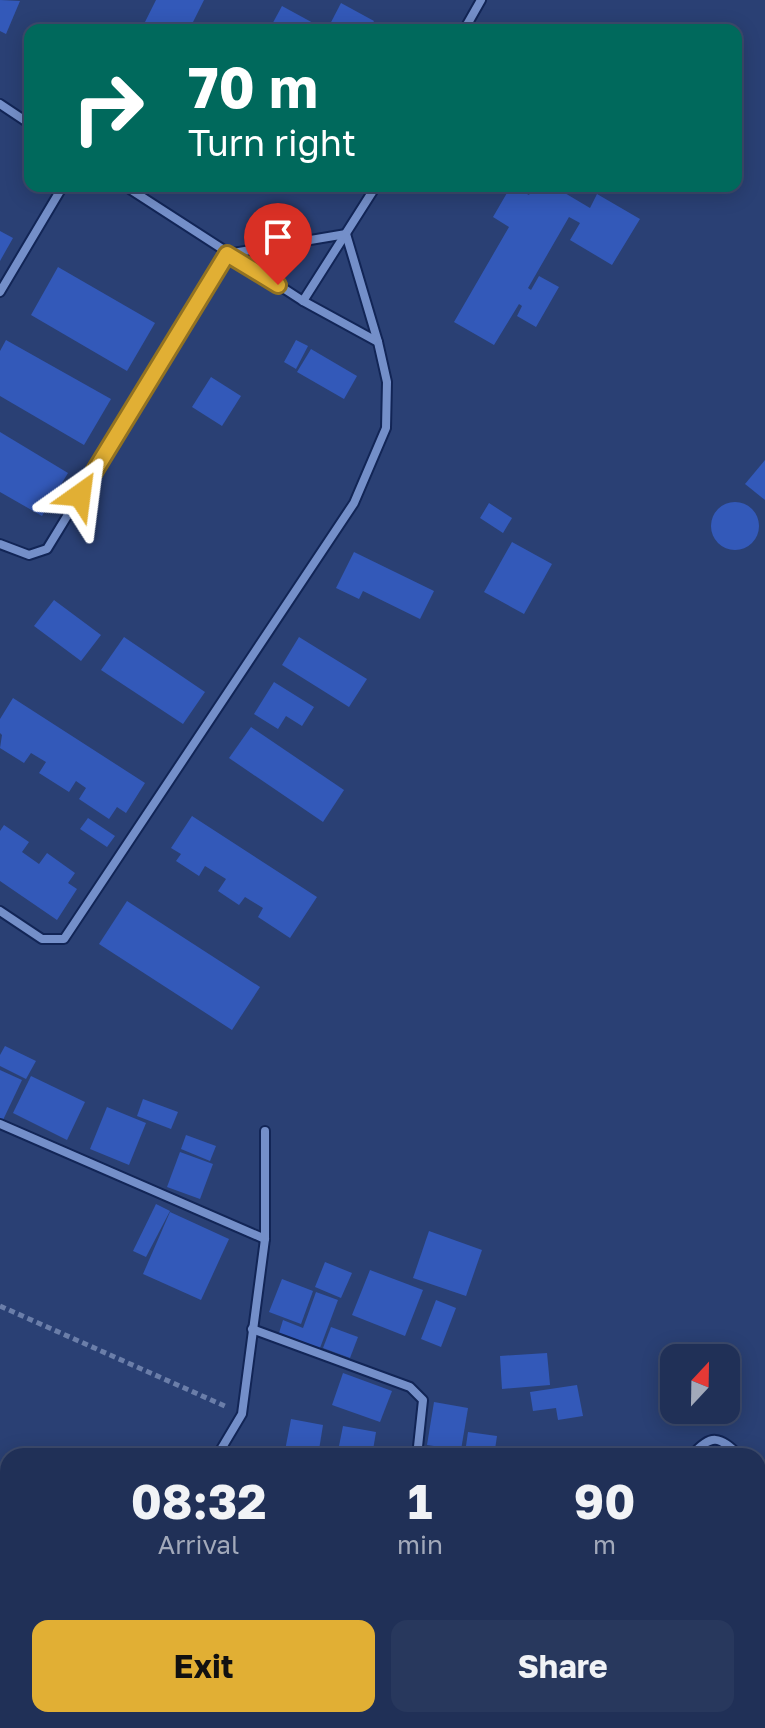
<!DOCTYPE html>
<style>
body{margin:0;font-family:"Golos Text",sans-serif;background:#28385d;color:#f1f3f6;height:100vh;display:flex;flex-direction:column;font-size:30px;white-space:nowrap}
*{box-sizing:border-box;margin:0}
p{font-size:26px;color:#a2a9ba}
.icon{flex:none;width:44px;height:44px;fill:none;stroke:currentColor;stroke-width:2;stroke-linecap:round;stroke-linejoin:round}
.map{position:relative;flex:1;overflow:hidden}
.panel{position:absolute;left:0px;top:1448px;width:766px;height:280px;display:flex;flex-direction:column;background:#203057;border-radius:24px 24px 0 0;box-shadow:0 4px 20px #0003,0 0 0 2px #3d4b6d}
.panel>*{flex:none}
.guide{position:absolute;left:24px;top:24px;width:718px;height:168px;border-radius:16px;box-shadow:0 4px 20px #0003,0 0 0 2px #3d4b6d;background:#00695c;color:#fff;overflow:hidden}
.needle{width:52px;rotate:22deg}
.tools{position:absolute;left:660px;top:1344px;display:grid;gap:16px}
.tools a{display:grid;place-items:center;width:80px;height:80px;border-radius:16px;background:#203057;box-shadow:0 4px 20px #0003,0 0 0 2px #3d4b6d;font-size:40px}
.pin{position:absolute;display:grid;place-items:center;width:68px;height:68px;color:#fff;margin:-82px -34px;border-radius:50% 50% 50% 0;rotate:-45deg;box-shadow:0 0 8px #0007}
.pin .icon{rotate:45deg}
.me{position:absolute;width:88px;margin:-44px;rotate:31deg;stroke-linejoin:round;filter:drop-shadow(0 0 6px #0008)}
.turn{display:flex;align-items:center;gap:28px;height:168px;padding:0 32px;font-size:36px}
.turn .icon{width:104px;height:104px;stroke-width:2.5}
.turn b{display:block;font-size:56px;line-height:68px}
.eta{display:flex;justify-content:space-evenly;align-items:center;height:136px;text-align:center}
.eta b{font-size:48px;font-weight:700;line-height:56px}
.action{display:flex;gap:16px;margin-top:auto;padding:16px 32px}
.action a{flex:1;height:92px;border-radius:16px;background:#e1af34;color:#111;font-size:32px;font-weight:700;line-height:92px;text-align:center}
.action a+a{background:#28385d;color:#f1f3f6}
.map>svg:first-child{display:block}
.built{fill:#324b85}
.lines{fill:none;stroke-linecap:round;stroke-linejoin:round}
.stream{stroke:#913f96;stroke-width:8}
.building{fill:#3359b9}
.street-casing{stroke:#122556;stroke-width:12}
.secondary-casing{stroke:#122556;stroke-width:20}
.path{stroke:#6b7ea9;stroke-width:5;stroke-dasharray:6 4;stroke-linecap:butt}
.street{stroke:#748fc9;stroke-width:8}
.secondary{stroke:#6191bc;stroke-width:16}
.route-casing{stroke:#927222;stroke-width:20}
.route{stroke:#e1af34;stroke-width:14}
</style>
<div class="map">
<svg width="765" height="1728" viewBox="0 0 765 1728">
<rect width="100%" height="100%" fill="#2a4074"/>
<polygon class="built" points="279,1720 631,1720 632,1728 275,1728"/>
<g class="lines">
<g class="stream">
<polyline points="0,1546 8,1571"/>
<polyline points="39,1720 42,1728"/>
</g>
</g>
<g class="building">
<polygon points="0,0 20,1 6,34 0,31"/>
<polygon points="156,0 204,0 189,30 141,30"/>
<polygon points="341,3 374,21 369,30 327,30"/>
<polygon points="282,6 326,30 269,30"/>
<polygon points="511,186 529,195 534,186 553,186 590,208 597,194 640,219 612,265 570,240 580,223 569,217 528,288 531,290 539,276 559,287 536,327 517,316 522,306 519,304 494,345 454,322 509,227 493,217"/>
<polygon points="0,231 13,238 0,261"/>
<polygon points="58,267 155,323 127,371 31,315"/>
<polygon points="6,340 111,399 84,445 0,396 0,351"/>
<polygon points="296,340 308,346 296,369 284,362"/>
<polygon points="311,349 357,376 344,399 297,372"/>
<polygon points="211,377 241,396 222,426 192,407"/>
<polygon points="0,432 68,473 42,516 0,492"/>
<polygon points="765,460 765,500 745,484"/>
<circle cx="735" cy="526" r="24"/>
<polygon points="489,503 512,518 503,533 480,518"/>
<polygon points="512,542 552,564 524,614 484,592"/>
<polygon points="354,552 434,591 420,619 363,591 359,599 336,588"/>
<polygon points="54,600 101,635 81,661 34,626"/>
<polygon points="124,637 205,692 183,724 101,670"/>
<polygon points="299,637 367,679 349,707 282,665"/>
<polygon points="274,682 314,707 302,726 286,716 278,729 254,714"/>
<polygon points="13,698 145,783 126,813 117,807 109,819 79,799 86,788 76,781 69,792 39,773 46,762 31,753 24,763 0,748 2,735 0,733 0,719"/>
<polygon points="251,727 344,790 323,822 229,758"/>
<polygon points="192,816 317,897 290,938 258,917 263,908 245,897 239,905 218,891 226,879 205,866 199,876 176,861 181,854 171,848"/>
<polygon points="88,818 115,836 107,847 80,829"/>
<polygon points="4,825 29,842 22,852 39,864 47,853 75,873 68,883 77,889 57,920 0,881 0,831"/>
<polygon points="127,901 260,987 232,1030 99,944"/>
<polygon points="5,1046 36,1061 26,1079 0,1066 0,1055"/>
<polygon points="0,1070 22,1080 3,1120 0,1119"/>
<polygon points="31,1076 85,1102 67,1140 13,1113"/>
<polygon points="143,1099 178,1112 171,1129 137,1116"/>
<polygon points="107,1107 146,1123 129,1165 90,1149"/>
<polygon points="186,1135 216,1146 210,1161 181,1149"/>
<polygon points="180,1152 213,1164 200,1199 167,1187"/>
<polygon points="156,1204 170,1211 146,1257 133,1251"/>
<polygon points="170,1212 229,1239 201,1300 143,1274"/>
<polygon points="429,1231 482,1250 466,1296 413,1278"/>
<polygon points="325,1262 352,1273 341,1298 315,1287"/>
<polygon points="370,1270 423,1290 405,1336 352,1315"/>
<polygon points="282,1279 313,1291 301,1324 269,1312"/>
<polygon points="316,1292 338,1300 320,1348 279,1333 283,1320 303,1328"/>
<polygon points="436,1300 456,1308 441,1347 421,1339"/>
<polygon points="331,1327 358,1337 350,1358 323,1348"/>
<polygon points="547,1353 550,1385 502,1389 500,1356"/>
<polygon points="343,1373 392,1391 380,1422 332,1405"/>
<polygon points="577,1385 583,1416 558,1420 556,1408 533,1411 530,1392"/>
<polygon points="434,1402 468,1408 461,1450 427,1445"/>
<polygon points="291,1419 323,1425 318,1456 284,1456"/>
<polygon points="343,1426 376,1432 372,1456 337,1456"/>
<polygon points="468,1432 497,1436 494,1456 465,1453"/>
<polygon points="0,1627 8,1627 8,1668 0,1667"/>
<polygon points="0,1673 8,1673 8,1709 0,1708"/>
<polygon points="189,1720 255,1720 261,1728 195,1728"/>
<polygon points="304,1720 445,1720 441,1728 301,1728"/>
<polygon points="565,1720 613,1720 612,1728 563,1728"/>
</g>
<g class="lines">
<g class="street-casing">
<g id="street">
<polyline points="464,30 481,0"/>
<polyline points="0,104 30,124"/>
<polyline points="0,292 63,186"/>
<polyline points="303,301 376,186"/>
<polyline points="0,544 29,555 47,549 227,254 346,234 378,342"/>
<polyline points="0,911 42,939 64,939 354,503 386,428 387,382 378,342 303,301 125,186"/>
<polyline points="0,1124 265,1239"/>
<polyline points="252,1329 410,1387 423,1400 417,1456"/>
<polyline points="217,1456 242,1414 265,1239 265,1131"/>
<path d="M691 1456C712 1433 719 1436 740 1456"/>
<polyline points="758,1473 765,1480"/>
</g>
</g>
<g class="secondary-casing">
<g id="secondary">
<polyline points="0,1610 8,1609"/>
<polyline points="156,1720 165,1728"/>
</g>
</g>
<polyline class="path" points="0,1306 227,1407"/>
<use href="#street" class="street"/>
<use href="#secondary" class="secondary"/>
</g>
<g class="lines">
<g class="route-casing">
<polyline id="route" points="80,495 227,254 278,285"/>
</g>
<use href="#route" class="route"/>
</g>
</svg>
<div class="tools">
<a><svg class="needle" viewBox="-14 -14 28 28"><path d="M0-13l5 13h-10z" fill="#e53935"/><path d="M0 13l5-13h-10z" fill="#a2a9ba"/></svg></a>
</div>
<div class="pin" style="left:278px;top:285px;background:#d93025"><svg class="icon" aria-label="arrive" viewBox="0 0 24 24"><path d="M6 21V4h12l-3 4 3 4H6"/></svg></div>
<svg class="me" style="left:80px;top:495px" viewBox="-20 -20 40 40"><path d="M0-17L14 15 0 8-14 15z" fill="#e1af34" stroke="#fff" stroke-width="4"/></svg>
<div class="guide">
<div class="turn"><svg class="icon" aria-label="right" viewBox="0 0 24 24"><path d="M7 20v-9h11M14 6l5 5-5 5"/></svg><div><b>70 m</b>Turn right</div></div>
</div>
<section class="panel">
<div class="eta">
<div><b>08:32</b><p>Arrival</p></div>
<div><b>1</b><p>min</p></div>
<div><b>90</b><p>m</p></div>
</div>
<div class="action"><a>Exit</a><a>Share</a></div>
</section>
</div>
